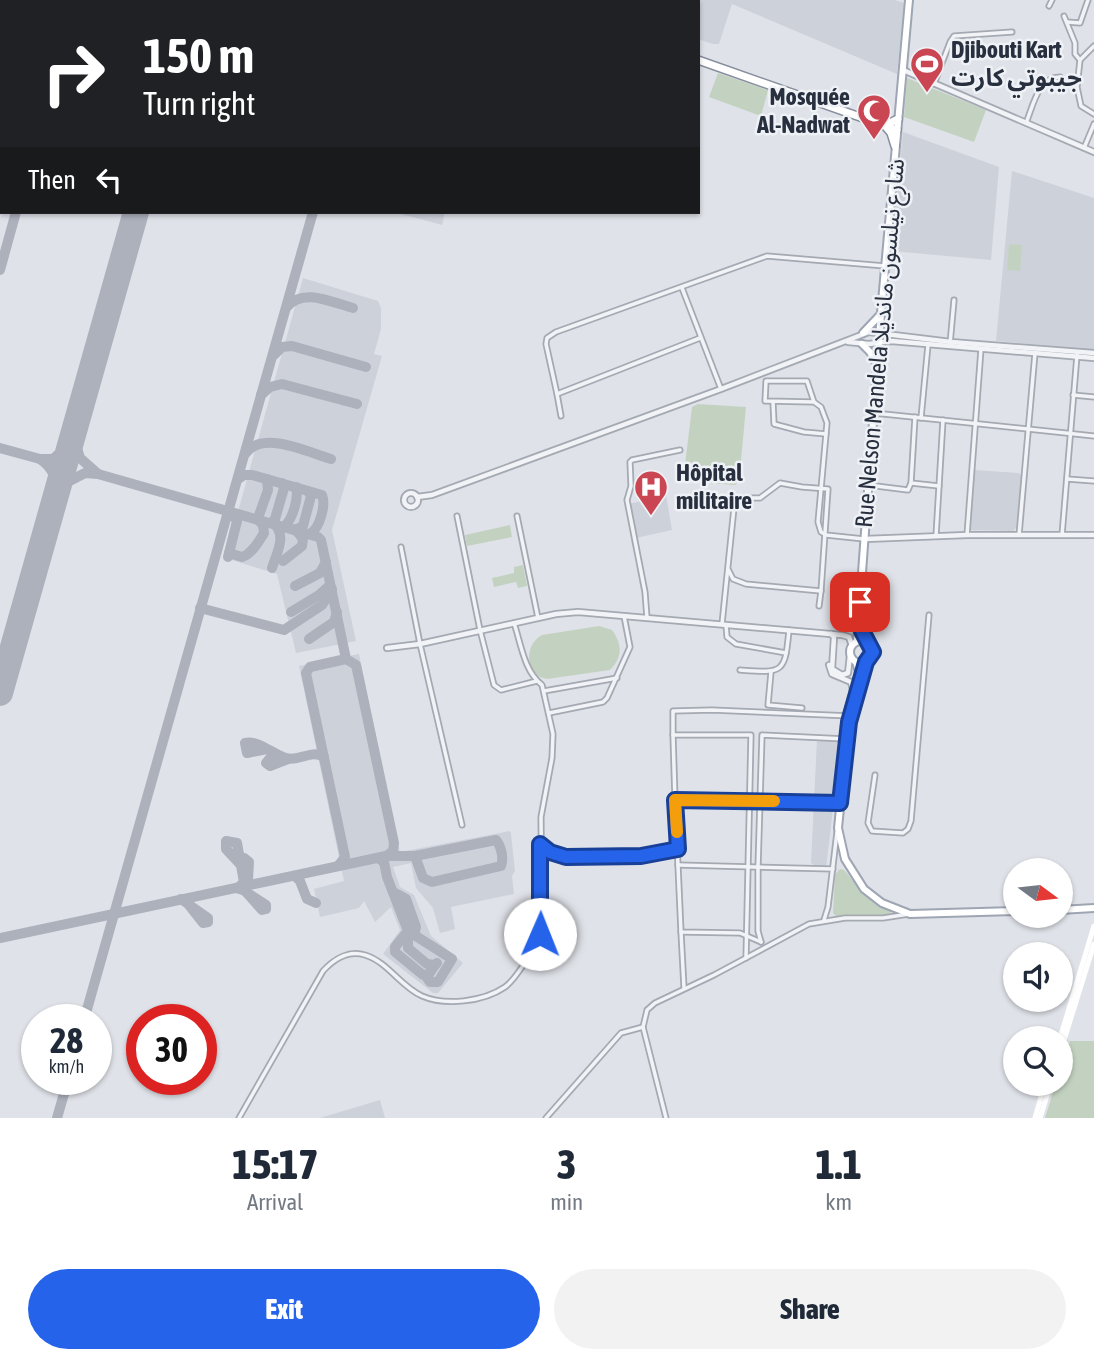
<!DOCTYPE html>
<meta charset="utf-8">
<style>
body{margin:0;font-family:"Asap Condensed","Noto Sans Arabic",sans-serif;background:#f2f2f3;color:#1f2937;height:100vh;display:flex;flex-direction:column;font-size:26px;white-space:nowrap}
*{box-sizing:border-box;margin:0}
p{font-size:23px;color:#747a83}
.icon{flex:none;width:38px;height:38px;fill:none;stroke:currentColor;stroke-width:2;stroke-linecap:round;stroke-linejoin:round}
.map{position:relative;height:1118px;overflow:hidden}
.panel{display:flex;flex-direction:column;background:#fff;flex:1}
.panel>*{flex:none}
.banner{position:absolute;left:0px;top:0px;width:700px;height:214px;box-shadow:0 2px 5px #0004;background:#202124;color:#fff;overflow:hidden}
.needle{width:46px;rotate:105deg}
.buttons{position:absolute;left:1003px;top:858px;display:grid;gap:14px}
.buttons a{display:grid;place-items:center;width:70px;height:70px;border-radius:50%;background:#fff;box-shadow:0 2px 5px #0004;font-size:35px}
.speed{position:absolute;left:21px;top:1004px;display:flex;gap:14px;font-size:35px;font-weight:700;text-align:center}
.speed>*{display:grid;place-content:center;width:91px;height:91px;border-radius:50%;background:#fff;box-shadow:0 2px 5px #0004;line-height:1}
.speed small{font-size:18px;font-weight:400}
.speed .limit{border:10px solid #d22;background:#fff;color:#111}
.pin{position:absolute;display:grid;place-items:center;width:60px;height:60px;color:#fff;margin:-30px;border-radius:14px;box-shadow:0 4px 10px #0006}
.me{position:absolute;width:77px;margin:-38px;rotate:1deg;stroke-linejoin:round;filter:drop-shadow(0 0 5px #0008)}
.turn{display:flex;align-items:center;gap:24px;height:147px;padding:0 28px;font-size:32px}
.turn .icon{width:91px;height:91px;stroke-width:2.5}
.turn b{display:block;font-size:49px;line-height:60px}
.then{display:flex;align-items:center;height:66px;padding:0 28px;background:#0003;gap:14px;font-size:26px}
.eta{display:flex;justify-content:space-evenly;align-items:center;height:119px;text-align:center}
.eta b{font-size:42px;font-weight:800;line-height:49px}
.action{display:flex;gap:14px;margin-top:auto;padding:14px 28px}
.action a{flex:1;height:80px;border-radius:42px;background:#2563eb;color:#fff;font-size:28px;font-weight:800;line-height:80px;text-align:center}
.action a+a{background:#f2f2f3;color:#1f2937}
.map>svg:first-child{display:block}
.built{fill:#cdd1da}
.green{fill:#c3d2c0}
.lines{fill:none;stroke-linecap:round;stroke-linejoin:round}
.taxiway{stroke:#acb1bc;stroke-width:10}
.runway{stroke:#acb1bc;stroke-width:26}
.minor-casing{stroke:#a4a9b2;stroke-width:7}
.tertiary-casing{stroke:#a4a9b2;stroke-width:8}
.primary-casing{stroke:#9ea5b3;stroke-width:10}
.trunk-casing{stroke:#878e9e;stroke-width:10}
.minor{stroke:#f1f3f6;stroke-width:3.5}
.tertiary{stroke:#f1f3f6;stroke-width:4.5}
.secondary{stroke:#fff;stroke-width:5}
.primary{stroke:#fff;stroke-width:6}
.trunk{stroke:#fff;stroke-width:7}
.route-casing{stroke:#184099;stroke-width:18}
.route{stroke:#2563eb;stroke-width:12}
.slow{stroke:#f59e0b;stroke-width:12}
.labels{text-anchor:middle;stroke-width:5;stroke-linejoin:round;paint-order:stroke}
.poi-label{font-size:24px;font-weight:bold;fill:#282f3e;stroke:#eef1f5;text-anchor:start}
.street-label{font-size:24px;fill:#282f3e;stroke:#eef1f5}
</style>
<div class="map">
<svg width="1094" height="1118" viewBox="0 0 1094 1118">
<rect width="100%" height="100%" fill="#dfe2e8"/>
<g class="built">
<polygon points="592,0 895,0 904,3 897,74 732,4 719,44 713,44 698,39 698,2"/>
<polygon points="903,132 999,167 991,260 892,251"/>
<polygon points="1012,171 1094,198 1094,350 996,341"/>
<polygon points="394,212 445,212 442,225"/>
<polygon points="303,278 378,301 381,308 381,329 374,354 382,356 332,530 356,641 296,653 277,574 225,558"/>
<polygon points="975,470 1019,473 1022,476 1016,528 1013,531 970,530"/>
<polygon points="666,495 672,530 636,538 629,504"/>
<polygon points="359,654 400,852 510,831 511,834 515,871 512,876 514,894 451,907 455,929 440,933 433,908 416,888 411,863 393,867 400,887 414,895 431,936 463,963 438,993 433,993 383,954 400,930 391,907 375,922 364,901 359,908 320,917 314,889 344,881 299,666"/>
<polygon points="817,740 841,741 826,868 819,868 811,863"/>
<polygon points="380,1100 385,1118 320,1118"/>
</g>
<g class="green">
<polygon points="718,73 768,90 761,116 709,97"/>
<polygon points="907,78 986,110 974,142 904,117"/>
<polygon points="1009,244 1022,245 1020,271 1007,270"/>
<polygon points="698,404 746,407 739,481 735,485 683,481 692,407"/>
<polygon points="510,525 512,537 467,546 465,535"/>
<polygon points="523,565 527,586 518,588 516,582 494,587 492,578 514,573 514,567"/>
<path d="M599 626 612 630C622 644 623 657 610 670L547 679C525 676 523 645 542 635Z"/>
<polygon points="840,869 844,870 867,897 891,911 890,916 836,916 833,913 835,874"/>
<polygon points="1070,1041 1094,1041 1094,1118 1045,1118 1056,1083 1060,1083 1061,1070"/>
</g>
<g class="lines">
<g class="taxiway">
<polyline points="2,57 2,73"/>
<polyline points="0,82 2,83"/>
<polyline points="0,161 2,164"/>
<polyline points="0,206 2,206"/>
<polyline points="130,212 132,226"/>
<polyline points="0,270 16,212"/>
<path d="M287 307C303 287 333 303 353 308"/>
<polyline points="274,355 282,347 292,346 366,367"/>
<polyline points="261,395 270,387 282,384 357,404"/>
<polyline points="0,448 40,459 53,459 71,443"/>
<path d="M246 453C263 430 307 452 331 459"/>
<path d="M40 459C52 467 56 477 57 492"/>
<polyline points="98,474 318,537 321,540 346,659"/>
<path d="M238 479 244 475H252L322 495C326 505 320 527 311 533"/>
<polyline points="58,487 85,473 98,474 80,458 73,435"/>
<polyline points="258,518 268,490 267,479"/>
<path d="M285 526C293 518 299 497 296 487"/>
<polyline points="297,529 303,526 311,496 308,491"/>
<path d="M229 553 242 557C252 554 259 541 264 533L263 525 257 519"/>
<polyline points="228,557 237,521 229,510"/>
<polyline points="283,561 302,546 303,539 295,529"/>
<path d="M272 568C277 552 288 534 272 522L275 519 284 488 282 483"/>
<polyline points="295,586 320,573 326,562"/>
<polyline points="200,608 284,630 322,605 332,589"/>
<polyline points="291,612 319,595 329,586"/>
<polyline points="309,639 334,622 337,612"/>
<path d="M267 749 247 753 245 743C259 740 272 754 286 758 299 762 311 749 324 757"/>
<polygon points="270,758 288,759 270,766 266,763"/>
<polyline points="378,858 384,862 387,877 408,931 452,959 438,982 430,982 427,978 429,974"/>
<polyline points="338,866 345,857 306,673 310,667 346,659 356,665 394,843 393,851 386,856"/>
<polyline points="295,876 300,881 307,899 316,903"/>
<polyline points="239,887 244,882 237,843 226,841 226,849 240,864 244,858 249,862 248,880 242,887"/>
<polyline points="236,888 243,890 266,905 266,909 262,910 246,892"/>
<polyline points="393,892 406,899 416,927 415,931 410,932"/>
<polyline points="181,899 208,918 208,922 203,923 188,904"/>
<polyline points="408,931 395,947 395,952 423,975 429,974 435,965"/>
<polyline points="408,931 408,948 427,964 435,965 437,963"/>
<path d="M0 938 386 856H415L496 840C501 846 504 858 501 866L432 882 423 878 415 856"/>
<polyline points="84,1020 313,212"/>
<polyline points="57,1118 68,1080"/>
</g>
<g class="runway">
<polyline points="196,2 196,0"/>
<polyline points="0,693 136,212"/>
</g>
<g class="minor-casing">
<g id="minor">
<polyline points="1049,6 1052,0"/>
<polyline points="1064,16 1075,43 1075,54 1080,60"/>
<polyline points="1067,22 1080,23 1088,0"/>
<polyline points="1094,46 1080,60 1077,87 1081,106 1094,114"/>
<polyline points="934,84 950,42 954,36 1012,32"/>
<path d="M1026 123C1033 106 1038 77 1060 77"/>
<polyline points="1084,148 1094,124"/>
<polyline points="682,288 721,389"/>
<polyline points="950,344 954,300"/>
<polyline points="557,394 546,344 547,338 556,332 767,256 885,266"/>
<polyline points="1073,395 1094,397"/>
<polyline points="773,402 774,424 804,432 826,434"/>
<polyline points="814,402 807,381 766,381 765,401 814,402 821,407 827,423 818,522 821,532 826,535 864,539"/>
<polyline points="874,413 1094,436"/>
<polyline points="561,416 557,394 700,338"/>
<polyline points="915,417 911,483 939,486"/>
<polyline points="921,418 928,345"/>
<polyline points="1067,479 1094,481"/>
<polyline points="868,485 908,490 911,483"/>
<polyline points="457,516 480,630 494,685 501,690 537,681"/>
<polyline points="517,516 538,618"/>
<polyline points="967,535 981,349"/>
<polyline points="1019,535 1035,353"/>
<polyline points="1062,535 1077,355"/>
<polyline points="936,536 943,420"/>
<polyline points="401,547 420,644 462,825"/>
<polyline points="819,606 821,591"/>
<polyline points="647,618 645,592 627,500 631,486 630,462 632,460 680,450"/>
<polyline points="722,624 735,498 760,498 780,483 802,487 828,489 821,591 746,584 733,579 728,569"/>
<polyline points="726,625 727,637 736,644 786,653"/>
<path d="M740 670C783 673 785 674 789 630"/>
<polyline points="771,672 768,705 802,708"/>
<polyline points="544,691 617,678"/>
<polyline points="549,713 603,702 607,698 630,647 624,616"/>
<polyline points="673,735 673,711 712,710 851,716"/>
<polyline points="875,775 868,823 872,831 903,833 908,829 911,821 929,615"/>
<polyline points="675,800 673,735 751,735 746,958"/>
<polyline points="541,844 550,852 566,857 641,856 678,849"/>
<polyline points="678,865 833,869"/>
<polyline points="824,920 828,907 837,832"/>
<polyline points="681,932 684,988"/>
<polyline points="761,942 740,933 681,932 675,800 840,803"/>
<polyline points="761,942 758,931 758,867 762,735 846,739"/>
<path d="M239 1118 323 971C334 959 349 950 365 955 388 962 401 987 422 996 445 1006 483 1002 505 987 515 980 537 946 540 934 542 929 541 923 542 918L541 817 552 758 553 734 542 685C524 671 521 644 514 623"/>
<polyline points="546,1118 621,1033 643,1027"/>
<polyline points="666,1118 643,1027 647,1010 655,1003 714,975 809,924 845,918 883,918 909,914"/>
</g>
</g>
<g class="tertiary-casing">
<g id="tertiary">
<polyline points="903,70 1094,152"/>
<polyline points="848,342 869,344 891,341 1094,358"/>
<circle cx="411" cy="500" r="7"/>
<polyline points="417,497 432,495 721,389 869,332 951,342 1094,353"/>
<polyline points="865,539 967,535 1094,535"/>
<polyline points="831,634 834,637 832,669 842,675 848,673 850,655"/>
<polyline points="387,648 420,644 556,614 578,612 842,635 849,637 852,646"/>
<polyline points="829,665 832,674 851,682 853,691"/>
</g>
</g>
<g class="primary-casing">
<g id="primary">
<polyline points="863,333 880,315"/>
<polyline points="862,344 870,352 877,365"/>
<circle cx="861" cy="652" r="11"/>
<polyline points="857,641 881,313 909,0"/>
<polyline points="856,662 859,672 847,716 849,721 838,828 845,859 864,889 882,903 910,914 1015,911"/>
<polyline points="860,683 866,662"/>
<polyline points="1060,910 1094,908"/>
</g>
</g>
<g class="trunk-casing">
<g id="trunk">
<polyline points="502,0 507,2"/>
<polyline points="698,60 897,130"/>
<polyline points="883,122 890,123 898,119"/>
<polyline points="886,127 891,133 895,146"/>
</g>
</g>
<use href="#minor" class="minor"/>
<use href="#tertiary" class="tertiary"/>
<g class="secondary">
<polyline points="1060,1038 1094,926"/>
<polyline points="1060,1053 1094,944"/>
<polyline points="1035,1118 1045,1083"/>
<polyline points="1040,1118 1051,1083"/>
</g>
<use href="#primary" class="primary"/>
<use href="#trunk" class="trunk"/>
</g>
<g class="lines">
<g class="route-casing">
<polyline id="route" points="540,934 540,844 550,852 566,857 641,856 678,849 675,800 840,803 849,722 866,662 873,652 862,631 860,602"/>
</g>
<use href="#route" class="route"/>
<polyline class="slow" points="677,832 675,800 774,801"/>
</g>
<defs>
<g id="stadium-pin" transform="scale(1.75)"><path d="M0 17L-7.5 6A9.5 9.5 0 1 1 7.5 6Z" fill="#ca4652" stroke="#eef1f5"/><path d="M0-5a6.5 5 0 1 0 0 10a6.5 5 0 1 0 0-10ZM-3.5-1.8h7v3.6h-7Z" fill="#fff"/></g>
<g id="mosque-pin" transform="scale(1.75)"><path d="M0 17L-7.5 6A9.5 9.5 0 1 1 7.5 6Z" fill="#ca4652" stroke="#eef1f5"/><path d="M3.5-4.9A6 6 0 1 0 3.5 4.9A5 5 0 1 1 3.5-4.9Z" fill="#fff"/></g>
<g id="hospital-pin" transform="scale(1.75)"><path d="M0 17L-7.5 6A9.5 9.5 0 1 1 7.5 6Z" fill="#ca4652" stroke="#eef1f5"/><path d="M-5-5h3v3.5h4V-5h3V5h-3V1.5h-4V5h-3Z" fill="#fff"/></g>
</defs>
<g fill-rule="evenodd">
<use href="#stadium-pin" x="927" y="64"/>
<use href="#mosque-pin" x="874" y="111"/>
<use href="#hospital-pin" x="651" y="487"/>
</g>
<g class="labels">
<g class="poi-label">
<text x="951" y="58">Djibouti Kart<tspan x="951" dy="28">جيبوتي كارت</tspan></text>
<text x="850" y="105" text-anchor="end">Mosquée<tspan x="850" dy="28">Al-Nadwat</tspan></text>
<text x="676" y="481">Hôpital<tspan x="676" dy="28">militaire</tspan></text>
</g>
<g class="street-label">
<text transform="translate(880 343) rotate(-85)" y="8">Rue Nelson Mandela شارع نيلسون مانديلا</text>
</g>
</g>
</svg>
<div class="buttons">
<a><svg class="needle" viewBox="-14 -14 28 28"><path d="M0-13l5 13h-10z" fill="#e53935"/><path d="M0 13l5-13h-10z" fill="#747a83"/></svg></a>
<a><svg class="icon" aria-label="sound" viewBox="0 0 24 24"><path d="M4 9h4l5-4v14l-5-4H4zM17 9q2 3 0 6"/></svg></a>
<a><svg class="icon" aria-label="search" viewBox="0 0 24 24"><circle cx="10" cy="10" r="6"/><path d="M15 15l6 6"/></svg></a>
</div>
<div class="speed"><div>28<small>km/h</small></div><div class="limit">30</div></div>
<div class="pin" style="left:860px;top:602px;background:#d93025"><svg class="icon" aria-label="arrive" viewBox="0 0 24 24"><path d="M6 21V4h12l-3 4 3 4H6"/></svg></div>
<svg class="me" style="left:540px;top:934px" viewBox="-20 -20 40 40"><circle r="19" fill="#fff"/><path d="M0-13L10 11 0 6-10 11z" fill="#2563eb"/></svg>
<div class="banner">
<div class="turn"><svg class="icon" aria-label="right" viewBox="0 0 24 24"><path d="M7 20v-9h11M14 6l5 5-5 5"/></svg><div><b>150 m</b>Turn right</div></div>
<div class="then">Then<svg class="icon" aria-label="left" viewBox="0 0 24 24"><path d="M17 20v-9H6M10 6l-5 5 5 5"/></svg></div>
</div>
</div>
<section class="panel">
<div class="eta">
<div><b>15:17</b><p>Arrival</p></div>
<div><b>3</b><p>min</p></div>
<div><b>1.1</b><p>km</p></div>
</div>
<div class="action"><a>Exit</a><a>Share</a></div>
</section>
